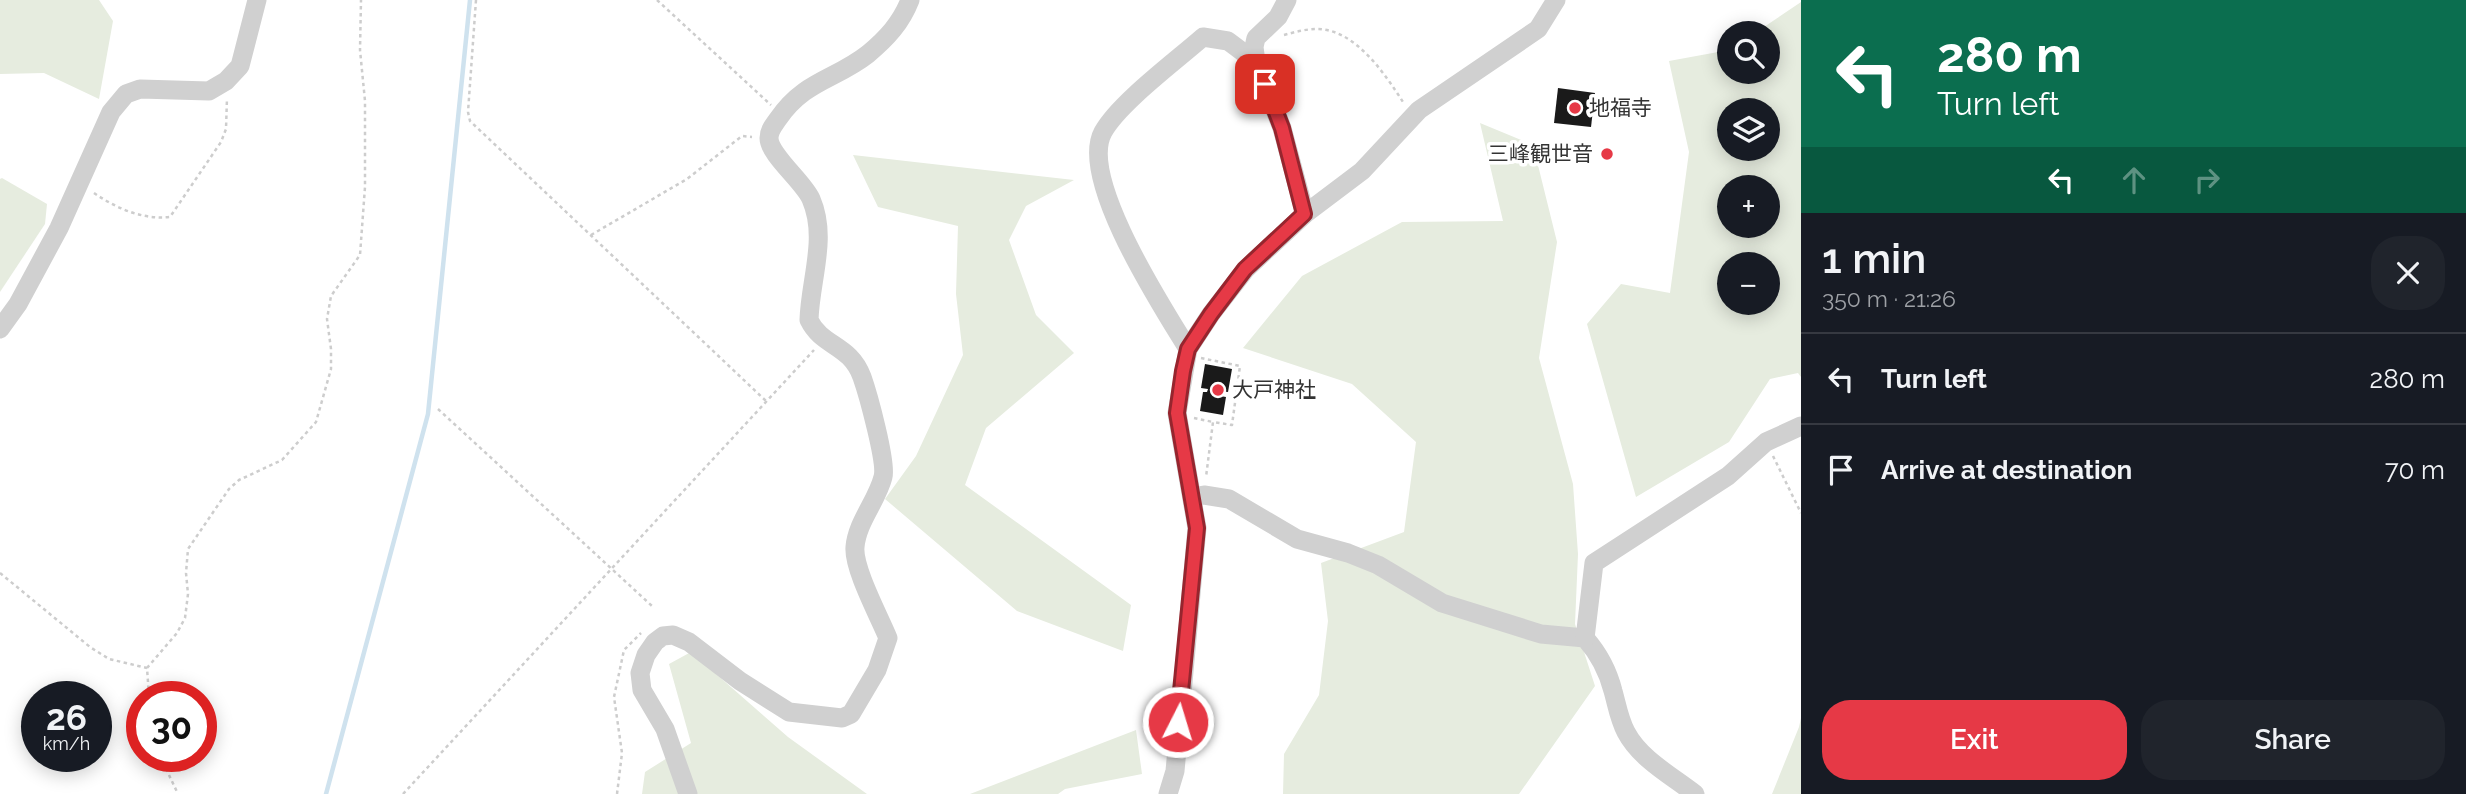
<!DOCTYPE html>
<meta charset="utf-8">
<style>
body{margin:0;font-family:Raleway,"Noto Sans JP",sans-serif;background:#20242c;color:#f1f3f6;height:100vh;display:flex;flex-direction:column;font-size:26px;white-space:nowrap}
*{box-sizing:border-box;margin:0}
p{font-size:23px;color:#9ea1a6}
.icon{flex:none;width:38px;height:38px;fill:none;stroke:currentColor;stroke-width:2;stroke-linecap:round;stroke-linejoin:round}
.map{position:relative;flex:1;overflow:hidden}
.drawer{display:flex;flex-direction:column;background:#171b24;width:665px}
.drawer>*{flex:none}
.banner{background:#0b6e4f;color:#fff;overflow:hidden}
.tools{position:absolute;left:1717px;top:21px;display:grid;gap:14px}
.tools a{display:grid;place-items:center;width:63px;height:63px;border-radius:50%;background:#171b24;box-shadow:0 4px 18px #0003;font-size:35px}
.speed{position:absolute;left:21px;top:681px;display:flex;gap:14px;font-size:35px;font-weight:700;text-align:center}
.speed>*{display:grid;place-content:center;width:91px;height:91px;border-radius:50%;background:#171b24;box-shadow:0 4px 18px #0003;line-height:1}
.speed small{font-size:18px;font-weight:400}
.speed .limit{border:10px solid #d22;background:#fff;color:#111}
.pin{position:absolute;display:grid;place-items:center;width:60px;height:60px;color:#fff;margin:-30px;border-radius:14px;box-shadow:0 4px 10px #0006}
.me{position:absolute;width:77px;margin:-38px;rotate:5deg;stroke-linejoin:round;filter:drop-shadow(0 0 5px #0008)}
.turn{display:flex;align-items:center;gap:24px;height:147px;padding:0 21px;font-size:32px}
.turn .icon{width:91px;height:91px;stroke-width:2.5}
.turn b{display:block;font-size:49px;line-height:60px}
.lanes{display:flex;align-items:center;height:66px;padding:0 21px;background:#0003;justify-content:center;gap:35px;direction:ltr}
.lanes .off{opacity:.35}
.round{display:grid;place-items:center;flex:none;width:74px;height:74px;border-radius:28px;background:#20242c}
.summary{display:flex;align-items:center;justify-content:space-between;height:119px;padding:0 21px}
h1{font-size:42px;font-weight:600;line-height:52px}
.button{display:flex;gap:14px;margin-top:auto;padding:14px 21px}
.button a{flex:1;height:80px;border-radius:28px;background:#e63946;color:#fff;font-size:28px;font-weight:600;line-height:80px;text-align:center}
.button a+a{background:#20242c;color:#f1f3f6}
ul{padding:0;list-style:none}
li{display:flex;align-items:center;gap:21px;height:91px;padding:0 21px;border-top:2px solid #363941}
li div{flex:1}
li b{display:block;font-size:26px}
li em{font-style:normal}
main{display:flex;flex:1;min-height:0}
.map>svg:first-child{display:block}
.green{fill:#e6ecdf;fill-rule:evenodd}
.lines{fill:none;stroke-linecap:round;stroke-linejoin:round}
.stream{stroke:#cfe2ee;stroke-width:4.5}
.building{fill:#1a1a1a}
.path{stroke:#cdcdcd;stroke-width:2.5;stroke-dasharray:3.5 3.5;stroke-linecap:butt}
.minor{stroke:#d0d0d0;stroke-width:19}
.route-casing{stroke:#96252e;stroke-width:18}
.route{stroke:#e63946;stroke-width:12}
.poi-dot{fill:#e63946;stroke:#fff;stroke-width:2.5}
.labels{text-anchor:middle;stroke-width:7;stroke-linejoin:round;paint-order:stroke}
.poi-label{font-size:21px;fill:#333;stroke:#fff;text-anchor:start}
</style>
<main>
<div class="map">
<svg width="1801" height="794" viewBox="0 0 1801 794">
<rect width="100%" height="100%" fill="#fff"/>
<g class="green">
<polygon points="0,0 99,0 113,21 99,99 44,73 0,74"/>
<path d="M1801 2V377L1798 373 1770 379 1729 442 1636 497 1587 324 1621 284 1670 293 1689 152 1669 61 1729 50V72H1768V33H1755ZM1768 110V149H1729V110ZM1768 187V226H1729V187ZM1768 264V303H1729V264Z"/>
<polygon points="1480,123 1533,145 1557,242 1539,358 1573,484 1578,554 1575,624 1595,686 1519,794 1283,794 1284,754 1319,695 1328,621 1321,563 1404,532 1416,442 1352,384 1243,348 1302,276 1402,222 1503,221"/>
<polygon points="853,155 1074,180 1026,206 1009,240 1036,315 1074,353 986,428 965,485 1131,605 1123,651 1017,611 885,499 916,456 963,355 956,294 958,226 878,207"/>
<polygon points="2,178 47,204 45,224 0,292 0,179"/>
<polygon points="691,652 788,737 867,794 642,794 645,772 691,743 669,664"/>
<polygon points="1801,718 1801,794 1772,794 1799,727"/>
<polygon points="1136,730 1142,774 1065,789 1058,794 970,794"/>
</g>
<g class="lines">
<polyline class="stream" points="326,794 428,414 470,0"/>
</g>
<g class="building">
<polygon points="1558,88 1595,93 1591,127 1554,123"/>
<polygon points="1603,148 1612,149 1610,160 1601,158"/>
<polygon points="1205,364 1232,369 1228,392 1221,391 1220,396 1226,397 1223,415 1200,411 1203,392 1207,392 1208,389 1201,388"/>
</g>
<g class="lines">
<g class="path">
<polyline points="476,0 468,112 470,121 766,401"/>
<polyline points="657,0 771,105"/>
<path d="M1284 35C1295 32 1306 29 1317 29 1355 29 1385 74 1403 102"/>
<path d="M94 193C116 208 142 220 170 217L221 142 226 129 227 98"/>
<polyline points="591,235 687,179 742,136 752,137"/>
<polyline points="1201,358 1240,366 1232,425 1213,422 1206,477"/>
<polyline points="438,409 652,606"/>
<polyline points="1194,418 1213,422"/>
<polyline points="1773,456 1801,513"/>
<polyline points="0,573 90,647 109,659 147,668"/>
<polyline points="149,696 147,668 177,633 185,618 188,594 186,573 188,549 229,489 239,480 282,460 316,422 331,369 331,349 327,319 331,296 360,255 365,187 365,101 360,50 361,0"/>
<polyline points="160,756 178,794"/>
<polyline points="403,794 814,350"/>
<polyline points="617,794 622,753 614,697 624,650 641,633"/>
</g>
<g class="minor">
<polyline points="1287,0 1278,17 1256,38 1254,47 1256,62 1282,128 1305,214"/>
<polyline points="0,329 18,304 59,228 111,112 126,94 140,89 209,91 226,81 240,66 257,0"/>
<path d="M1188 349C1163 308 1078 178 1103 132 1119 103 1177 60 1203 37L1228 41 1256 62"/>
<path d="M1193 497 1204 495 1229 499 1297 539 1348 553 1378 565 1442 603 1541 634 1585 638C1599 654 1608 671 1613 691 1617 705 1619 719 1626 732 1640 759 1672 776 1695 794"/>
<polyline points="1585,638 1594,563 1728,476 1766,442 1801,426"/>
<path d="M688 794 665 729 642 690 640 673 646 655 655 642 663 636 673 635 689 642 740 681 789 712 842 718 851 714 877 670 888 638C879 616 853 568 855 547 857 522 877 501 883 477 887 463 868 394 862 377 850 344 822 347 809 320 810 280 828 238 811 199 803 181 769 155 769 138 769 130 774 125 778 119 805 80 835 80 868 54 887 38 901 23 910 0"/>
<polyline points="1168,794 1175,771 1197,528 1177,413 1188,349 1211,314 1246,269 1305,214 1362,171 1419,110 1538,29 1556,0"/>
</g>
</g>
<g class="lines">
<g class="route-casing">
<polyline id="route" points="1178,722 1197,528 1177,413 1183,371 1188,349 1211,314 1245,269 1304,214 1282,128 1265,84"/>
</g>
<use href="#route" class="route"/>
</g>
<g class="poi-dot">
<circle cx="1575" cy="108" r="7"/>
<circle cx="1607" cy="154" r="7"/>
<circle cx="1218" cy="390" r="7"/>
</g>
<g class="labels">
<g class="poi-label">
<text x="1589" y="115">地福寺</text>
<text x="1593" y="161" text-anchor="end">三峰観世音</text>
<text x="1232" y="397">大戸神社</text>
</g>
</g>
</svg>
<div class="tools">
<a><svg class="icon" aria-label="search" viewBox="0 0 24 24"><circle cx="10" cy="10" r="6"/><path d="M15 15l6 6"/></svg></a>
<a><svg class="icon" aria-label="layers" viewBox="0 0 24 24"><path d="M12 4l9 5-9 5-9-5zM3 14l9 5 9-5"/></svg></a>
<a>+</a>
<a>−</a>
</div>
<div class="speed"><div>26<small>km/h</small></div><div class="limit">30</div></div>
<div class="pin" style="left:1265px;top:84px;background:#d93025"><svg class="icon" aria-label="arrive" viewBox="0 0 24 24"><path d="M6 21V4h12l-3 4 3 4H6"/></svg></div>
<svg class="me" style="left:1178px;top:722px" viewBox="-20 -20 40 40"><circle r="17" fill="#e63946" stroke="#fff" stroke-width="3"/><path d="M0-11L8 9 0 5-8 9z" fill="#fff"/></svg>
</div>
<section class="drawer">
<div class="banner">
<div class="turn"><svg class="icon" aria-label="left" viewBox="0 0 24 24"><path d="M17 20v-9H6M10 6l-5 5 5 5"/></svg><div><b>280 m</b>Turn left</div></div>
<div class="lanes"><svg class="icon" aria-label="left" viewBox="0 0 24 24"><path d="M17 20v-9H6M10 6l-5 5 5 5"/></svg><svg class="icon off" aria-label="ahead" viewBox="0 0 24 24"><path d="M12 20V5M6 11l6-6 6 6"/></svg><svg class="icon off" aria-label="right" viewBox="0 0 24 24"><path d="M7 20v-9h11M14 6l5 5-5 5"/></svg></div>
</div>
<div class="summary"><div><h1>1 min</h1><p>350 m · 21:26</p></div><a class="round"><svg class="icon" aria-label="close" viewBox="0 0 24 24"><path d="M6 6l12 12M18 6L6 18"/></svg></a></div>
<ul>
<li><svg class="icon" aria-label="left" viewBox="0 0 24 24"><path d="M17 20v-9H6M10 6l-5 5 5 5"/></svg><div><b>Turn left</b></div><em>280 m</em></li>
<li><svg class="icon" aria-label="arrive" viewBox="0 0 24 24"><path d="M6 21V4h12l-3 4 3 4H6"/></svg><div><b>Arrive at destination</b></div><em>70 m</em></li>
</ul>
<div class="button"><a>Exit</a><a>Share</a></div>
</section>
</main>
